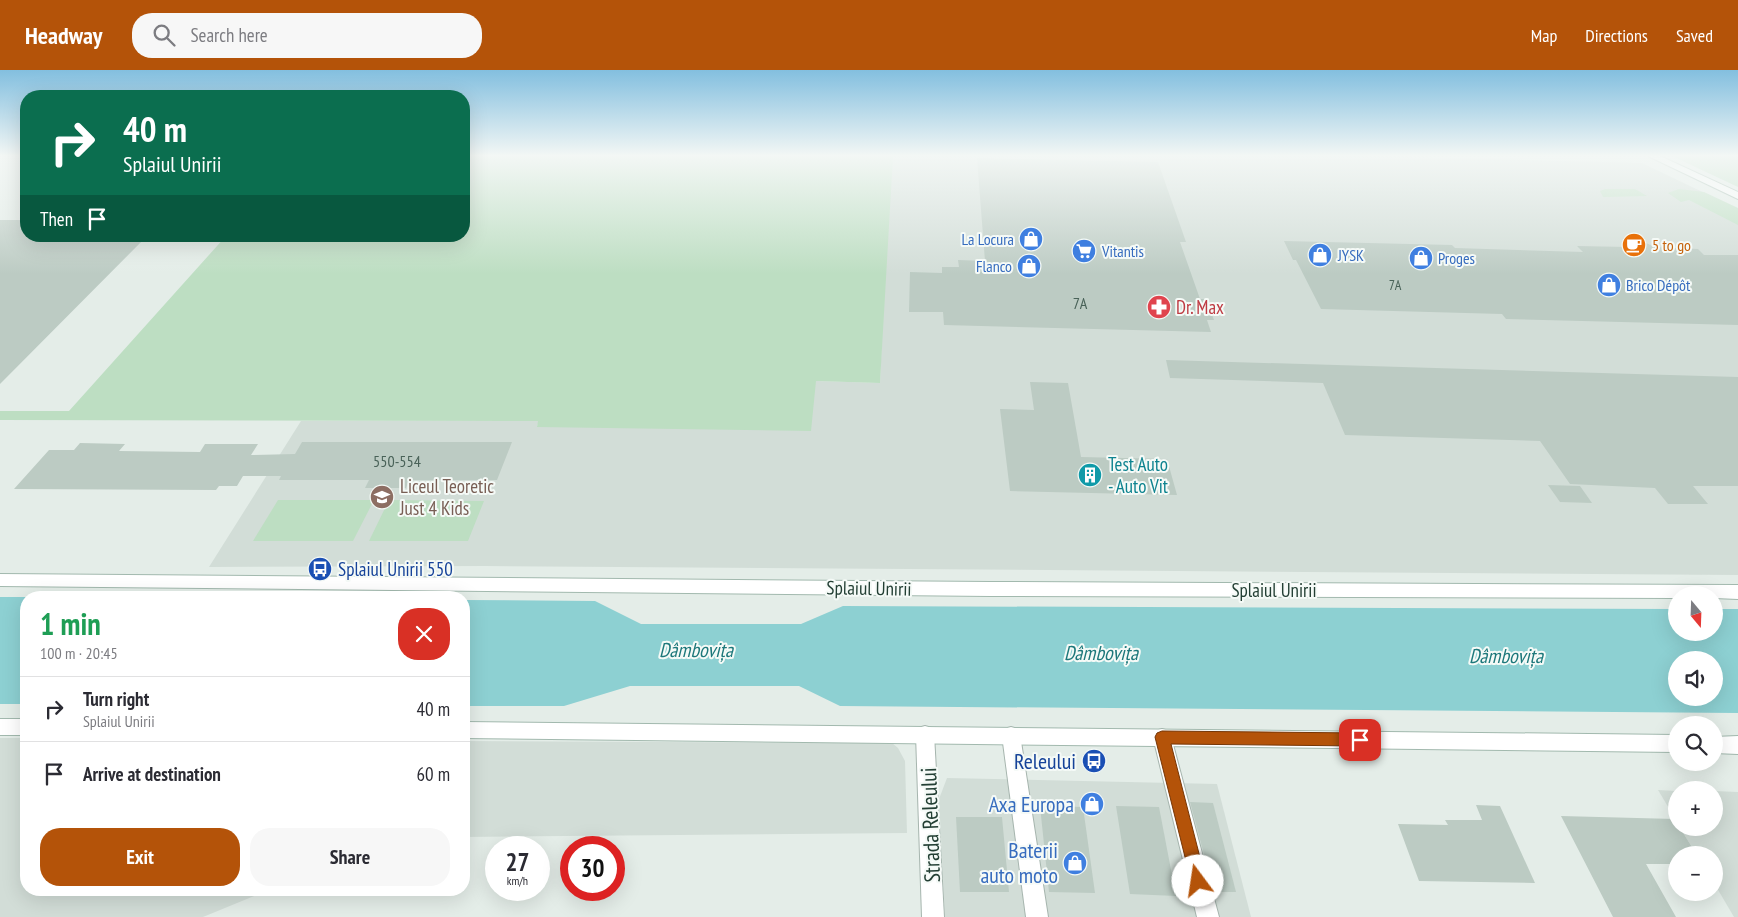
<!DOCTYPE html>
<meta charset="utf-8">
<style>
body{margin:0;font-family:"PT Sans Narrow",sans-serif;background:#f7f7f7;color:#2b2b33;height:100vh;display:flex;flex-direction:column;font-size:19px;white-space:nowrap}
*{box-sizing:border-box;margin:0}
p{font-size:16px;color:#7c7c81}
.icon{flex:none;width:28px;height:28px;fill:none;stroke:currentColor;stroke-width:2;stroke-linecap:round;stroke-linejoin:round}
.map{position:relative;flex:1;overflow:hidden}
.side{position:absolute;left:20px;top:521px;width:450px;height:305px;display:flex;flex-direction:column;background:#fff;border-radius:20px;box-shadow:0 5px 20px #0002}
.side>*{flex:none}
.top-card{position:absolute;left:20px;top:20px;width:450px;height:152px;border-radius:20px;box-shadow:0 5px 20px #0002;background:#0b6e4f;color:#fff;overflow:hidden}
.needle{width:32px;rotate:161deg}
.buttons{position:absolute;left:1668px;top:516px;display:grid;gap:10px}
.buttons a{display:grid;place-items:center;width:55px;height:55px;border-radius:50%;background:#fff;box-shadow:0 5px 20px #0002;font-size:25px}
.speed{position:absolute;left:485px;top:766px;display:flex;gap:10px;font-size:25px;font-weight:700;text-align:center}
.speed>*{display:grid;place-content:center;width:65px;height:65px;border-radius:50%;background:#fff;box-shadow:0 5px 20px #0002;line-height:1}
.speed small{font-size:12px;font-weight:400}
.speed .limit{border:8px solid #d22;background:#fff;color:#111}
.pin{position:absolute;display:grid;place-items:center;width:42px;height:42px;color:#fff;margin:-21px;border-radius:10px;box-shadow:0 2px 8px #0006}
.me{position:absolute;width:55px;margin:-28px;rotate:346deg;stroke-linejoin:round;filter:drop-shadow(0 0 4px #0008)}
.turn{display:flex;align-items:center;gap:18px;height:105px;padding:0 20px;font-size:22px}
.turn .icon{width:65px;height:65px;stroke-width:2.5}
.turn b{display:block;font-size:35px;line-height:42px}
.then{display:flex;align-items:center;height:48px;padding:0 20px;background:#0003;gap:10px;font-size:19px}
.round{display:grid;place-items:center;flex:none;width:52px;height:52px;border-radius:20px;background:#f7f7f7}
.headline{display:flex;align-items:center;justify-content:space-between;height:85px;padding:0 20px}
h1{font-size:30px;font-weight:700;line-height:38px;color:#1e9e55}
.button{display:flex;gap:10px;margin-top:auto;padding:10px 20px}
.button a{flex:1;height:58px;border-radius:20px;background:#b45309;color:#fff;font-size:20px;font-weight:700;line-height:58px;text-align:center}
.button a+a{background:#f7f7f7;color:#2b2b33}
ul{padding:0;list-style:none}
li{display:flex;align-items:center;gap:15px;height:65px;padding:0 20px;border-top:1px solid #e1e1e2}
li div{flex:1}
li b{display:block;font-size:19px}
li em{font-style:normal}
header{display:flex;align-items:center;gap:30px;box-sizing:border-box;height:70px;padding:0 25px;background:#b45309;color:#fff}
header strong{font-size:24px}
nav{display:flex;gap:28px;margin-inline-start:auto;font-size:18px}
.search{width:350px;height:45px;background:#f7f7f7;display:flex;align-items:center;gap:12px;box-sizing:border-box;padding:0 18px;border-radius:20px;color:#7c7c81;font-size:19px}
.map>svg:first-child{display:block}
.built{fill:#d2ddd7}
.green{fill:#bddec2}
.water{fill:#8dd0d2;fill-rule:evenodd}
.building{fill:#bccbc3}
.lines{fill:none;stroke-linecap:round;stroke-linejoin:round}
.minor-casing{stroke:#a6b5ae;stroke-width:2}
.tertiary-casing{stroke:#a6b5ae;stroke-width:2}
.secondary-casing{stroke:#a2b9ae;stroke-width:2}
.minor{fill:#fff;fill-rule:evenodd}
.tertiary{fill:#fff;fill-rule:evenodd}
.secondary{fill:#fff;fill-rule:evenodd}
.route{fill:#b45309;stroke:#753606}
.labels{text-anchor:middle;stroke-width:4;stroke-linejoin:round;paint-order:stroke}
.far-number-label{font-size:14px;fill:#496258}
.far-shop-label{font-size:16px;fill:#366cbe;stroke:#f5faf7;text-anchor:start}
.far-food-label{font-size:16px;fill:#c56008;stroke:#f5faf7;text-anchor:start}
.number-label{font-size:16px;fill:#496258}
.health-label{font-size:19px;fill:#be3a42;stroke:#f5faf7;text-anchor:start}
.culture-label{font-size:19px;fill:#0d838f;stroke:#f5faf7;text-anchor:start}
.education-label{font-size:19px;fill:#785e54;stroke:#f5faf7;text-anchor:start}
.transit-label{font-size:19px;fill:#164399;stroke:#f5faf7;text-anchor:start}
.street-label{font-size:19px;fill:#233f34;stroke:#f5faf7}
.water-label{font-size:20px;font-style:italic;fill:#1d787b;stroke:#f5faf7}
.near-transit-label{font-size:22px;fill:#164399;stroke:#f5faf7;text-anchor:end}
.near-shop-label{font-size:22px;fill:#366cbe;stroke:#f5faf7;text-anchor:end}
.near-street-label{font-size:22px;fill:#233f34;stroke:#f5faf7}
</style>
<header>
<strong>Headway</strong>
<div class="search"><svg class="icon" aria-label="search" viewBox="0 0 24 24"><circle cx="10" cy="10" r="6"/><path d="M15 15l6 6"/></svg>Search here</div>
<nav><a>Map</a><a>Directions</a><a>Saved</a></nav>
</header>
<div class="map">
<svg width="1738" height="847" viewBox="0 0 1738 847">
<rect width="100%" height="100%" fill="#e4ede8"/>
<g class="built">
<polygon points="890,86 1363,86 1642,93 1738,139 1738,505 485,496 209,497 301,351 539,351 537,356 816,311 880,313"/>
<polygon points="0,668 26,668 26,820 269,820 203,847 0,847"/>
<polygon points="464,671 892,673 898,678 905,691 907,763 464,767"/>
<polygon points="947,708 1217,714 1251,847 945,847 939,729"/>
<polygon points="1658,720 1676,721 1676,750"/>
<polygon points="1714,721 1738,722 1738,847 1734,847 1714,813 1714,785 1697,785 1680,758 1714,758"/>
</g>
<g class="green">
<polygon points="464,86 893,86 880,313 816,311 811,361 537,357 538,351 0,350 0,341 69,341 226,166 464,166"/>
<polygon points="1672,86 1738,86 1738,117"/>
<polygon points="1605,119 1635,119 1647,126 1603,127 1600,121"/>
<polygon points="1679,119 1704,122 1738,138 1738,155 1689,130 1681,132 1668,123"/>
<polygon points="278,430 374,430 353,471 253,471"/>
<polygon points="389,430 484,431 468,471 369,471"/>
</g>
<g class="water">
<polygon points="0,527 45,527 26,528 26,634 0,634"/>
<path d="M464 530 595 531 641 554H801L843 536 1676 539V562H1714V539H1738V643L840 636 799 616H630L564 636H464ZM1676 590H1714V628H1676Z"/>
</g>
<g class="building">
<polygon points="977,88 1158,92 1186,172 1180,172 1200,229 1206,229 1214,250 1207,250 1211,262 944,255 943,242 909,242 910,202 942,203 942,197 959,197 958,190 985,191"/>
<polygon points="0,150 26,150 26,166 147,166 0,314"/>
<polygon points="1630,166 1655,177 1698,179 1704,185 1738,185 1738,255 1506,249 1502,244 1321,239 1296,190 1293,190 1284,171 1452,175 1455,178 1583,182 1577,176 1628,177"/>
<polygon points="1166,290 1738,307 1738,416 1693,416 1708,434 1668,434 1655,418 1570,414 1540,371 1345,365 1323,313 1170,308"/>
<polygon points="1030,312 1068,313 1081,387 1167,389 1177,425 1010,421 1000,339 1034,340"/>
<polygon points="302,372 512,372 497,410 409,410 406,418 365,418 369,410 279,410 281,406 243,406 237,416 219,416 216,420 14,419 49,380 74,380 80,373 125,374 119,381 200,382 205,374 258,374 251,385 295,384"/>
<polygon points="1548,415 1580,416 1592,433 1560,432"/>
<polygon points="1190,732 1213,733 1236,822 1214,822"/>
<polygon points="1476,735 1500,736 1535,813 1419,811 1398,754 1448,755 1445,750 1482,750"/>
<polygon points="1040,736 1083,737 1095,823 1049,822"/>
<polygon points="1116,736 1159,737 1176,826 1130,824"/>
<polygon points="1561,746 1675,749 1676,758 1680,758 1697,785 1676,785 1676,794 1646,794 1676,847 1613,847"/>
<polygon points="956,747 1002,747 1009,822 960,822"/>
</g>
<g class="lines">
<g class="minor-casing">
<g id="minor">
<polygon points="1011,657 1018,659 1020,665 1048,847 1026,847 1002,665 1004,659"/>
<polygon points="1162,659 1169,661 1171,667 1219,847 1197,847 1153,667 1155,661"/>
</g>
</g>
<g class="tertiary-casing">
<polygon id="tertiary" points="925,656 932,658 934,664 944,847 922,847 916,664 918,658"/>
</g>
<g class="secondary-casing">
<g id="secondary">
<polygon points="1648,86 1660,86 1738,122 1738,129"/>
<polygon points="0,504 990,512 1738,515 1738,529 1714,528 1714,525 1676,525 1676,528 990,526 0,516"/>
<rect x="0" y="649" width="26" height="16"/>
<polygon points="464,652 1676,665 1676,682 464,668"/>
<polygon points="1738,666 1738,684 1714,683 1714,667"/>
</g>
</g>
<use href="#minor" class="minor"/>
<use href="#tertiary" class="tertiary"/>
<use href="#secondary" class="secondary"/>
</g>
<linearGradient id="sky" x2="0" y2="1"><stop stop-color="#83bfdf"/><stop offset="0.42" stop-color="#f3f7f5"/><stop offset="1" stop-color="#f3f7f5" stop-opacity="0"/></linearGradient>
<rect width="1738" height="204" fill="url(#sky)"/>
<polygon class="route" points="1162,661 1360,663 1365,665 1367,670 1365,674 1360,676 1171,674 1206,811 1204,817 1198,819 1193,817 1191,811 1155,667 1157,663"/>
<defs>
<g id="shop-disc" transform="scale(1.25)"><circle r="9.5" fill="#3f7fe0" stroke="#f5faf7"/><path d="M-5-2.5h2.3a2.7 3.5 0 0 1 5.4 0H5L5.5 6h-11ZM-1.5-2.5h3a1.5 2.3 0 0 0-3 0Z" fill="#fff"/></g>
<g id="cafe-disc" transform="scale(1.25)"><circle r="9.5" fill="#e8710a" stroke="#f5faf7"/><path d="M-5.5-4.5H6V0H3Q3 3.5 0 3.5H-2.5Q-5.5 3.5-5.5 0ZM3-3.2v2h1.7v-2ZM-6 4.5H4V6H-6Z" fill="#fff"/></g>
<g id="supermarket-disc" transform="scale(1.25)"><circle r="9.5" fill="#3f7fe0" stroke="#f5faf7"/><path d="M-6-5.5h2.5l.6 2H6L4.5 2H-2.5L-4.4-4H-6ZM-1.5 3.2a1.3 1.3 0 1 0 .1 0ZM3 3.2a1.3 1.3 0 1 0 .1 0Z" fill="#fff"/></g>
<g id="pharmacy-disc" transform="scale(1.25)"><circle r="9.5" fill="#e0444e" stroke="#f5faf7"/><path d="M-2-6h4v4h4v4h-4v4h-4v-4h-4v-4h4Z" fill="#fff"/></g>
<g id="building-disc" transform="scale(1.25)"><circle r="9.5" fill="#0f9aa8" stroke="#f5faf7"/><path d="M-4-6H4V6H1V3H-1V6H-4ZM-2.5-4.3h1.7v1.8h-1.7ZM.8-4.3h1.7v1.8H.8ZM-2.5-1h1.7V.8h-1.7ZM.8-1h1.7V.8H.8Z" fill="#fff"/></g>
<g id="school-disc" transform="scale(1.25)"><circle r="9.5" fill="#8d6e63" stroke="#f5faf7"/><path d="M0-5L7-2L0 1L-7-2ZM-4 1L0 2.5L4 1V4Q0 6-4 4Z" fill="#fff"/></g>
<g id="bus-disc" transform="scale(1.25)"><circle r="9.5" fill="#1a4fb4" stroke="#f5faf7"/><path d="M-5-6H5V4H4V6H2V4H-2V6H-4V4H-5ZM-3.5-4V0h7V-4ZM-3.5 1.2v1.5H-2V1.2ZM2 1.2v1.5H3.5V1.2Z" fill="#fff"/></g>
</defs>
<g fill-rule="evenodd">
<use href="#shop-disc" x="1031" y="169"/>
<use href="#cafe-disc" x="1634" y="175"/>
<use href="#supermarket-disc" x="1084" y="181"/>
<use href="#shop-disc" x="1320" y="185"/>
<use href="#shop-disc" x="1421" y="188"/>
<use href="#shop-disc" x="1029" y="196"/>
<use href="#shop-disc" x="1609" y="215"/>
<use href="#pharmacy-disc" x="1159" y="237"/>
<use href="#building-disc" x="1090" y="405"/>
<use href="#school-disc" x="382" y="427"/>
<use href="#bus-disc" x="320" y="499"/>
<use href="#bus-disc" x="1094" y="691"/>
<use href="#shop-disc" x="1092" y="734"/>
<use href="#shop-disc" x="1075" y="793"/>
</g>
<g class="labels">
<g class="far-number-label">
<text x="1395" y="220">7A</text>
</g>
<g class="far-shop-label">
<text x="1014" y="175" text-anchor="end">La Locura</text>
<text x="1102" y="187">Vitantis</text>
<text x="1338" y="191">JYSK</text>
<text x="1438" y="194">Proges</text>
<text x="1012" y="202" text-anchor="end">Flanco</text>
<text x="1626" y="221">Brico Dépôt</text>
</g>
<g class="far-food-label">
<text x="1652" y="181">5 to go</text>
</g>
<g class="number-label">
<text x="1080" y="239">7A</text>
<text x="397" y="397">550-554</text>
</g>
<g class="health-label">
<text x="1176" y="244">Dr. Max</text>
</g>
<g class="culture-label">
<text x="1108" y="401">Test Auto<tspan x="1108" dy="22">- Auto Vit</tspan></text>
</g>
<g class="education-label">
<text x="400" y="423">Liceul Teoretic<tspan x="400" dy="22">Just 4 Kids</tspan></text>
</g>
<g class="transit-label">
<text x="338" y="506">Splaiul Unirii 550</text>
</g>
<g class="street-label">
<text transform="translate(869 518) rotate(1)" y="7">Splaiul Unirii</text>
<text x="1274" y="527">Splaiul Unirii</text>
</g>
<g class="water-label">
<text x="696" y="587">Dâmbovița</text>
<text x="1101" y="590">Dâmbovița</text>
<text x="1506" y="593">Dâmbovița</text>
</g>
<g class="near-transit-label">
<text x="1076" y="699">Releului</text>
</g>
<g class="near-shop-label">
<text x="1074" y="742">Axa Europa</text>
<text x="1058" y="788">Baterii<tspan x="1058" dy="25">auto moto</tspan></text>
</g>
<g class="near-street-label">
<text transform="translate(930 755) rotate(-92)" y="8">Strada Releului</text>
</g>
</g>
</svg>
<div class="buttons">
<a><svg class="needle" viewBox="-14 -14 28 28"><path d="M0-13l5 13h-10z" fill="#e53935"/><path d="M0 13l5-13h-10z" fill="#7c7c81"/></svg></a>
<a><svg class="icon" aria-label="sound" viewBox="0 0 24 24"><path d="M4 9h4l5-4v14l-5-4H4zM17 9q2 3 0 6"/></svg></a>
<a><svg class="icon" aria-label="search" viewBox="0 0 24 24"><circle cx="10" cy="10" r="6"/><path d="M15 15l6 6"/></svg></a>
<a>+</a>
<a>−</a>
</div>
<div class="speed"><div>27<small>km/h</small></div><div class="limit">30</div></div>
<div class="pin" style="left:1360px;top:670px;background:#d93025"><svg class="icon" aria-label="arrive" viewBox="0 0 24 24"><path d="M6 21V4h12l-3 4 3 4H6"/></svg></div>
<svg class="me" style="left:1198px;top:811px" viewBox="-20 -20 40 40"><circle r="19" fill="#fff"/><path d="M0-13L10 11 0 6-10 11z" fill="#b45309"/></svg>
<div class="top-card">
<div class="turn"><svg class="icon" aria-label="right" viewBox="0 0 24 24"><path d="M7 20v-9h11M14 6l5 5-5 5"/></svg><div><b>40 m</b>Splaiul Unirii</div></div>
<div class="then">Then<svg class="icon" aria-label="arrive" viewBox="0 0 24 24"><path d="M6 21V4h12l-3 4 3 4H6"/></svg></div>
</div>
<section class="side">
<div class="headline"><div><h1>1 min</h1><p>100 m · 20:45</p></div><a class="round" style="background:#d93025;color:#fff"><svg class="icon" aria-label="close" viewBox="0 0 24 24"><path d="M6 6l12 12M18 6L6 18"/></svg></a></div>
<ul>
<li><svg class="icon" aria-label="right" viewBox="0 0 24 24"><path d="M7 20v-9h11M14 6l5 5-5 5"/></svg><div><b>Turn right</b><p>Splaiul Unirii</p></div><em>40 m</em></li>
<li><svg class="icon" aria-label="arrive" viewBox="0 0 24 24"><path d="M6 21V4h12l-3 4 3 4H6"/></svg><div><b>Arrive at destination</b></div><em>60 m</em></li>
</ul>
<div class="button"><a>Exit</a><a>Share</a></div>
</section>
</div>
